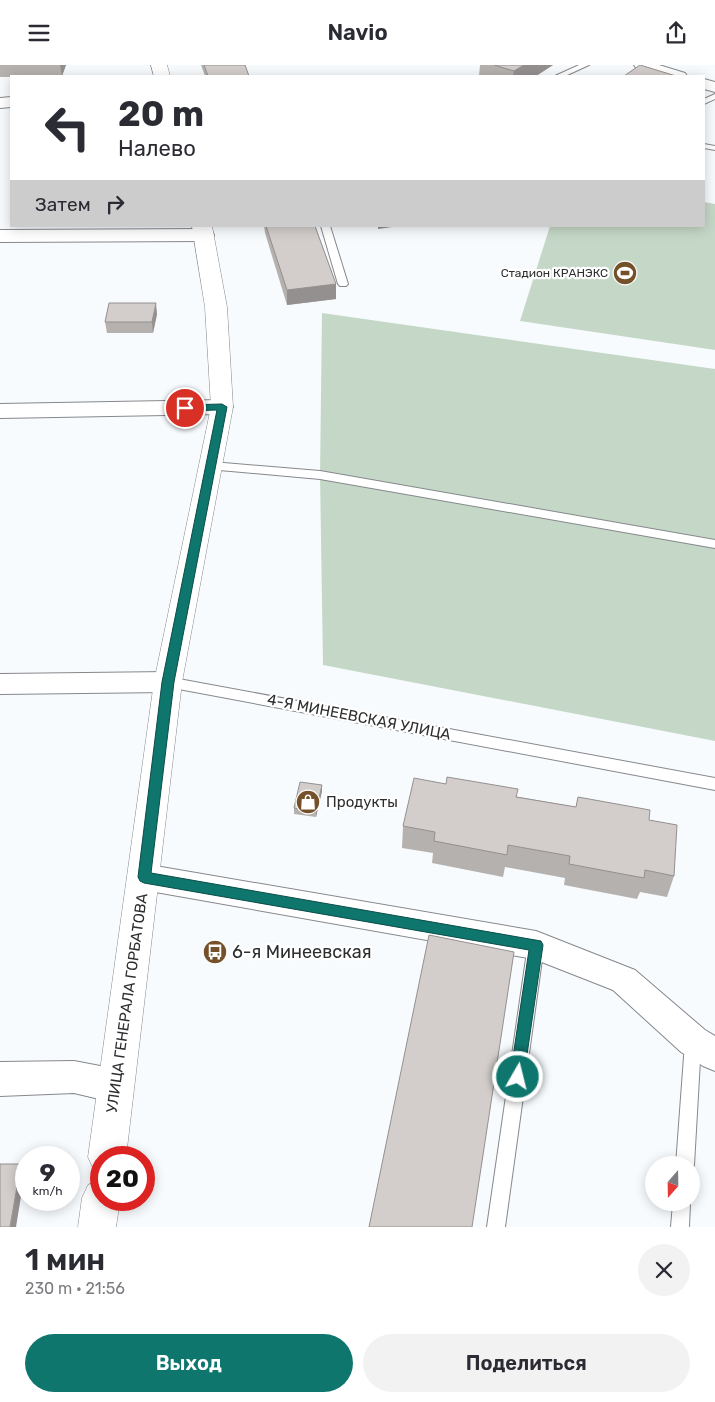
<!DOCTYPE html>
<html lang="ru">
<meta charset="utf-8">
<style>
body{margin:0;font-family:Rubik,sans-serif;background:#f2f2f3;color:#2b2b33;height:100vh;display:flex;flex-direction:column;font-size:19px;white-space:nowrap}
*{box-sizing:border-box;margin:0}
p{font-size:16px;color:#7c7c81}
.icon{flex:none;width:28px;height:28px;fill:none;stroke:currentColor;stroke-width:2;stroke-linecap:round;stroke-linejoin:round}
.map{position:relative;height:1162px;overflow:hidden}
.drawer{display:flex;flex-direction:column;background:#fff;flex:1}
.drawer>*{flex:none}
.banner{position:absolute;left:10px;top:10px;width:695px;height:152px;border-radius:0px;box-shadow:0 2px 12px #0003;background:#fff;color:#2b2b33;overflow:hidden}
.needle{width:32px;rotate:200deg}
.tools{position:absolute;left:645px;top:1091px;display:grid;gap:10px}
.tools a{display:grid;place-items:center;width:55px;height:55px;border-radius:50%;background:#fff;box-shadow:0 2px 12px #0003;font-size:25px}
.speed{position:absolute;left:15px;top:1081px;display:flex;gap:10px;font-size:25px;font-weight:700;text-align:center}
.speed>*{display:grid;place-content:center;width:65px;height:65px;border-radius:50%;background:#fff;box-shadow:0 2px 12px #0003;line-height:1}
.speed small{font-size:12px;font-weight:400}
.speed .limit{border:8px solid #d22;background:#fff;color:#111}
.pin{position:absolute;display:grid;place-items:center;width:42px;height:42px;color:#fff;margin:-21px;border:2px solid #fff;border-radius:50%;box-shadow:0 1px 5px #0007}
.me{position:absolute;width:55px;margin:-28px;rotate:8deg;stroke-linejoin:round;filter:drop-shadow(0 0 4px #0008)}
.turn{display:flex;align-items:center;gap:18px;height:105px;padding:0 25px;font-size:22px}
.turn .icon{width:65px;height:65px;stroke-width:2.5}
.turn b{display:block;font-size:35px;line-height:42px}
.then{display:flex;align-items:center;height:48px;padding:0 25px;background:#0003;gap:10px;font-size:19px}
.round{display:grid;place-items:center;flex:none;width:52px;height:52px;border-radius:26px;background:#f2f2f3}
.headline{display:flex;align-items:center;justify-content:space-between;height:85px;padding:0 25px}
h1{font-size:30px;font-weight:600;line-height:38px}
.button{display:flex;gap:10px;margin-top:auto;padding:10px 25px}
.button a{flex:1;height:58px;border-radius:30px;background:#0f766e;color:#fff;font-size:20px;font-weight:600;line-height:58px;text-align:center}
.button a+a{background:#f2f2f3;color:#2b2b33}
header{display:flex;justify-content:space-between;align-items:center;height:65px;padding:0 25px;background:#fff;font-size:22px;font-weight:600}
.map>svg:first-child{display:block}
.green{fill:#c5d8c7}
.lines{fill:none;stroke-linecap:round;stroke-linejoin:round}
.lane-casing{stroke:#86888c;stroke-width:2}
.street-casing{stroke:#86888c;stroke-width:2}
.secondary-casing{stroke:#86888c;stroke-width:1}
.lane{fill:#fff;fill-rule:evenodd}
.street{fill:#fff;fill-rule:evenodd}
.secondary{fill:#fff;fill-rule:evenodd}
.wall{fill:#b5b1af}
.shaded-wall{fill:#94908f}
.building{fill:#d3cecc;stroke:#94908f}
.route{fill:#0f766e;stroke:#0a4d48}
.labels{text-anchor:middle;stroke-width:4.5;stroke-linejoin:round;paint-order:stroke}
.far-poi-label{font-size:12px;fill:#2d2e2f;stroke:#fff;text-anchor:end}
.street-label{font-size:15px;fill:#2d2e2f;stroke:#fff}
.poi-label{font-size:15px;fill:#2d2e2f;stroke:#fff;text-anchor:start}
.near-poi-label{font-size:18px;fill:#2d2e2f;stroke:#fff;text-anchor:start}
</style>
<header><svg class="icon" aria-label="menu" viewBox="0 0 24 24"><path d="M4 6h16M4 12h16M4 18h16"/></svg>Navio<svg class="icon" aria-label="share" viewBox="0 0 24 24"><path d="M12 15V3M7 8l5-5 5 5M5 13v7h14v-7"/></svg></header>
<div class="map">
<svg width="715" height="1162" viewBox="0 0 715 1162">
<rect width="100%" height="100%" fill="#f8fbfe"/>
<g class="green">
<polygon points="704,137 715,139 715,285 520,256 550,161 704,161"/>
<polygon points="322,248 715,304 715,676 323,600 320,410"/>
</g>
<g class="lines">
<g class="lane-casing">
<g id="lane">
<polygon points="579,0 589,0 565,11 555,11"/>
<polygon points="715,29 715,34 704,39 704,34"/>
<polygon points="704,79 715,81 715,85 704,83"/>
<polygon points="321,161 330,161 348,219 346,221 340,221 338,219"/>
<polygon points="212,397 320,406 715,475 715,483 320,414 208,404 207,401"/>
<polygon points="168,612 715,713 715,725 168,622 163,620 162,617 163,614"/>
<polygon points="536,873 541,875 544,880 505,1162 487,1162 528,880 531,875"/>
<polygon points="693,970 699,973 701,978 694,1100 691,1105 691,1100 676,1100 685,978 687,973"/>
<polygon points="673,1138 690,1138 689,1162 671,1162"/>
</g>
</g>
<g class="street-casing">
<g id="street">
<polygon points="634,0 659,0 685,8 687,11 663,11 636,3"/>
<polygon points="704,14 715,17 715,27 704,24"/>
<polygon points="11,32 11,42 0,43 0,33"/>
<polygon points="205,164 212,166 214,170 212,174 205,176 0,177 0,165"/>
<polygon points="222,335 230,337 233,342 230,347 222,349 0,353 0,339"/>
<polygon points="168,607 178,610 181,617 178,624 168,627 0,629 0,609"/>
<polygon points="144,799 536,866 635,905 705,965 715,971 715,1006 703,1001 681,987 613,925 534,894 144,825 133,821 129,812 133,803"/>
<polygon points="74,996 116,1004 128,1009 133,1021 128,1033 116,1038 74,1028 0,1031 0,997"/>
</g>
</g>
<g class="secondary-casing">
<g id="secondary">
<polygon points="151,0 167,0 170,11 154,11"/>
<polygon points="192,161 212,161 227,242 233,342 182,617 126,1092 101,1092 101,1108 94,1105 88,1092 154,617 211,342 205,242"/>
<polygon points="101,1114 101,1135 120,1135 116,1162 78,1162 82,1133 88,1120"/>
</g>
</g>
<use href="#lane" class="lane"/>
<use href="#street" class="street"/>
<use href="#secondary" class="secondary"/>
</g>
<g class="wall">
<polygon points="0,0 66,0 62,11 11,11 11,12 0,12"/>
<polygon points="201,0 245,0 249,11 205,11"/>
<polygon points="480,0 553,0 536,11 479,11"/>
<polygon points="264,161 315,161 336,219 336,234 287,240 265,168"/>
<polygon points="157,249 153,268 107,268 105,257"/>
<polygon points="446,719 576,742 578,732 649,755 674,811 667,832 640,827 637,834 564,820 565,813 505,802 503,812 432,798 433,788 402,783 403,761"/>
<polygon points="322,720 322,726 316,752 294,749 294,743"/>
</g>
<g class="shaded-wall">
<polygon points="60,0 66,0 62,11"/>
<polygon points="524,0 553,0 536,11 513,11 514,6"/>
<polygon points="378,161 399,161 378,164"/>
<polygon points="336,219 336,234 287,240 287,225"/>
<polygon points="156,238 157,249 153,268 152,257"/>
<polygon points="322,720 322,726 316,752 316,747"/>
<polygon points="21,1099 25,1107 16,1162 10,1162"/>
</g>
<g class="building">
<polygon points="204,0 245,0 249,11 208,11"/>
<polygon points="494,0 524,0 514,6"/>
<polygon points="640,0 676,11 624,11"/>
<polygon points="266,161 315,161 336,219 287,225"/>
<polygon points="109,238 156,238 152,257 105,257"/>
<polygon points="447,712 518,724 516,732 576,742 578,732 650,745 649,755 677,760 674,811 645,805 644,813 569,799 570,791 508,780 507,790 434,776 435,767 403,761 414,713 446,719"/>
<polygon points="300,717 322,720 316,747 294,743"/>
<polygon points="429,870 514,887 472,1162 369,1162"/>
<polygon points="0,1099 21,1099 10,1162 0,1162"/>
</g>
<polygon class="route" points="222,339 227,342 174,617 151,808 541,876 543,880 523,1017 518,1019 513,1017 510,1012 529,885 144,818 140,816 138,812 162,617 217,345 185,346 180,343 185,340"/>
<defs>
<g id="stadium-disc" transform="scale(1.25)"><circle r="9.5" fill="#74512a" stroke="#fff"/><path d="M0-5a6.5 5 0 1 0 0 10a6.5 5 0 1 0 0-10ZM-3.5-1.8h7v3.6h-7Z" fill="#fff"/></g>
<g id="shop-disc" transform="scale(1.25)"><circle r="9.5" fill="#74512a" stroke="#fff"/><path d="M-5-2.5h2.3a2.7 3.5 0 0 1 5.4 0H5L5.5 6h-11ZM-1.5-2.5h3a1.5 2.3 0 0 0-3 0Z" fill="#fff"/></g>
<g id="bus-disc" transform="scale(1.25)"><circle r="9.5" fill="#74512a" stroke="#fff"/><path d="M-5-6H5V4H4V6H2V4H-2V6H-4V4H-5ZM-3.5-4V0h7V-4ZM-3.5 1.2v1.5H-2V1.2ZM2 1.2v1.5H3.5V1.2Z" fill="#fff"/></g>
</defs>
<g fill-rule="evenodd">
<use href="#stadium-disc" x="625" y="208"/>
<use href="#shop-disc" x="308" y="737"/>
<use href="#bus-disc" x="215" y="887"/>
</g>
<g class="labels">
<g class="far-poi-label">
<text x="608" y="212">Стадион КРАНЭКС</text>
</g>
<g class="street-label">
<text transform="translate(359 652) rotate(11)" y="5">4-Я МИНЕЕВСКАЯ УЛИЦА</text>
<text transform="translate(127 938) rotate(-82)" y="5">УЛИЦА ГЕНЕРАЛА ГОРБАТОВА</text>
</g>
<g class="poi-label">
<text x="326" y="742">Продукты</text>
</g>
<g class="near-poi-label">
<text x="232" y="893">6-я Минеевская</text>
</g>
</g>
</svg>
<div class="tools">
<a><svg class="needle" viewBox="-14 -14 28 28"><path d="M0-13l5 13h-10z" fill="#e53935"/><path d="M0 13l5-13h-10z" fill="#7c7c81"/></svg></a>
</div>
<div class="speed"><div>9<small>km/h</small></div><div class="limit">20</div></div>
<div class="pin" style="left:185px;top:343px;background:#d93025"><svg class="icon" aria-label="arrive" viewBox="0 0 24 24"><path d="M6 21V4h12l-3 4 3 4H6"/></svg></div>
<svg class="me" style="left:518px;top:1012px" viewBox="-20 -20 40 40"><circle r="17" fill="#0f766e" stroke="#fff" stroke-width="3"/><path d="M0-11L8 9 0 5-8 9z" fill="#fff"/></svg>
<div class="banner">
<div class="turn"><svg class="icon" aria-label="left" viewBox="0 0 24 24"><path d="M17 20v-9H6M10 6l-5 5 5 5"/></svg><div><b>20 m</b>Налево</div></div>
<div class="then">Затем<svg class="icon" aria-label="right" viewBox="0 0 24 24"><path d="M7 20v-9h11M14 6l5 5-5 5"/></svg></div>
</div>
</div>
<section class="drawer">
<div class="headline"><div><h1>1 мин</h1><p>230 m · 21:56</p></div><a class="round"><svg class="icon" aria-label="close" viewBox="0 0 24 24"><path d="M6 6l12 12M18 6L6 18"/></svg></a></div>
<div class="button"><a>Выход</a><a>Поделиться</a></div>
</section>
